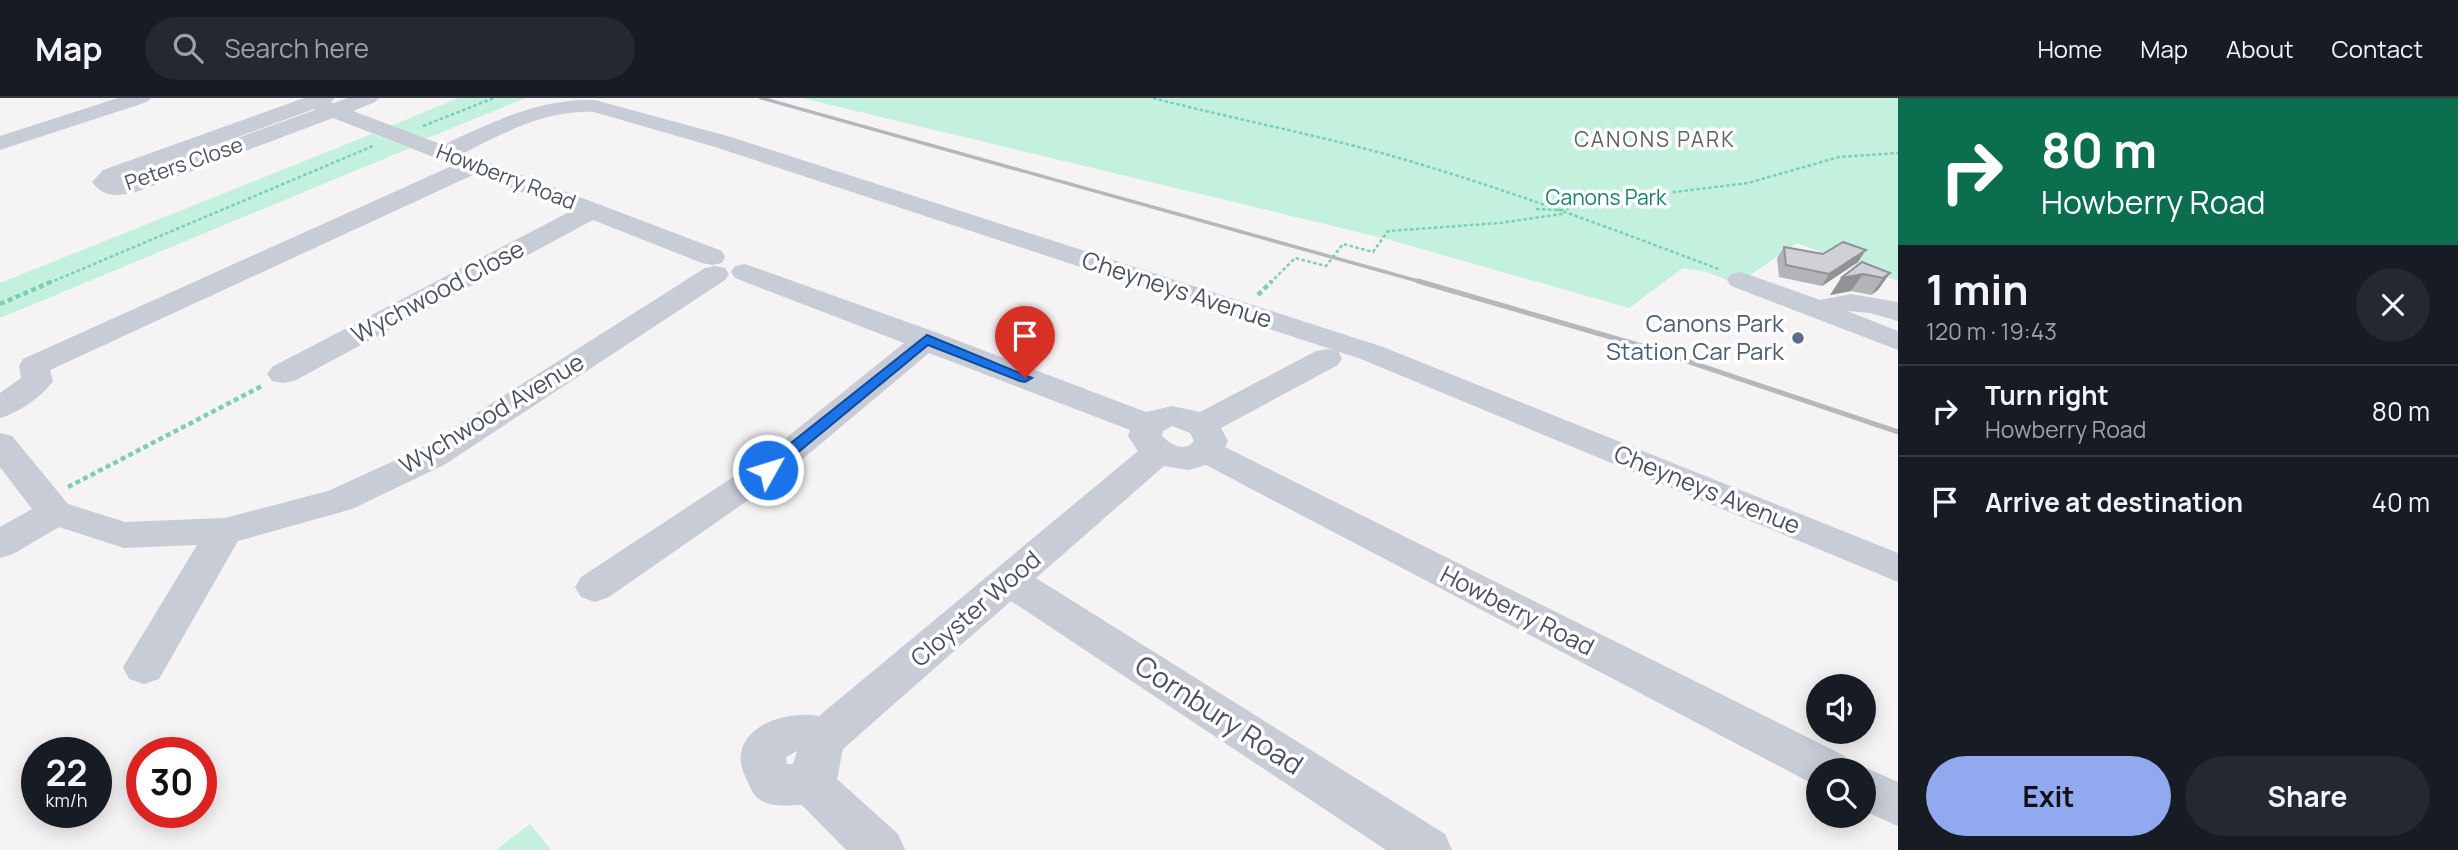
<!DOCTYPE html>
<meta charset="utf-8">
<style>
body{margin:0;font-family:Manrope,sans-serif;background:#242831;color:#f1f3f6;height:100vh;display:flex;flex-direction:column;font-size:26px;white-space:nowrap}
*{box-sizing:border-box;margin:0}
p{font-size:23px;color:#9ea1a6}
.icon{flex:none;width:38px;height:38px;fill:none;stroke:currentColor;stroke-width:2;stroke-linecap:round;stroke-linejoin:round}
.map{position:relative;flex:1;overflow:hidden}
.drawer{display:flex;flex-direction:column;background:#171b24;width:560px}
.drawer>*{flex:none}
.hud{background:#0b6e4f;color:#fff;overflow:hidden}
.tools{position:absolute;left:1806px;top:576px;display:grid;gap:14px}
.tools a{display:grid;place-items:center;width:70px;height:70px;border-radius:50%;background:#171b24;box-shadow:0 4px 18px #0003;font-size:35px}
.speed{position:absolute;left:21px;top:639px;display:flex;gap:14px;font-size:35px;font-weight:700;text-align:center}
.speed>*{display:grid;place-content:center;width:91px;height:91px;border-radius:50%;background:#171b24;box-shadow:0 4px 18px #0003;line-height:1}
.speed small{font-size:18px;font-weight:400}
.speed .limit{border:10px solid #d22;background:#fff;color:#111}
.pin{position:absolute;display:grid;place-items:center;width:60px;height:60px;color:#fff;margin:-72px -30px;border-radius:50% 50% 50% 0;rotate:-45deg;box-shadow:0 0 7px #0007}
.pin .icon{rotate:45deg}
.me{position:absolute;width:77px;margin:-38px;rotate:51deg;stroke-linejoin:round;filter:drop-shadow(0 0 5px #0008)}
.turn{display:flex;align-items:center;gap:24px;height:147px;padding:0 28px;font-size:32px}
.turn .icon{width:91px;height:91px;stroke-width:2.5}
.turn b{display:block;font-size:49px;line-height:60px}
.round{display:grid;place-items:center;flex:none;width:74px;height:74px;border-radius:37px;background:#242831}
.summary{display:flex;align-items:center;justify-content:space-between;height:119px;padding:0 28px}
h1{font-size:42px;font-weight:700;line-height:52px}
.action{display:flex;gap:14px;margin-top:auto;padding:14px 28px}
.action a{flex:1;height:80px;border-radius:42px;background:#91a9ef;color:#111;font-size:28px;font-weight:700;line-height:80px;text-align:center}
.action a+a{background:#242831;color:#f1f3f6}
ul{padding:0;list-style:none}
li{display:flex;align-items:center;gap:21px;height:91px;padding:0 28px;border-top:2px solid #363941}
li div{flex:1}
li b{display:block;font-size:26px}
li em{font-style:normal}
header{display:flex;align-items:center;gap:42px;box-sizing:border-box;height:98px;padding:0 35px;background:#171b24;border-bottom:2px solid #363941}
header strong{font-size:33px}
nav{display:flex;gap:38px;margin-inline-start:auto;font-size:24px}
.search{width:490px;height:63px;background:#242831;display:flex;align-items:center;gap:18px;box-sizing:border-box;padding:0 24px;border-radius:38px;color:#9ea1a6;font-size:26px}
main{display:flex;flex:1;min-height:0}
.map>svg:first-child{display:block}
.green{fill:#c3f1dd}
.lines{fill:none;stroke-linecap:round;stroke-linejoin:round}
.path-far1{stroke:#7ad0b5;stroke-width:2.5;stroke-dasharray:3.5 2.5;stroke-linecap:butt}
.path{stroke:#7ad0b5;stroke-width:4.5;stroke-dasharray:5 3.5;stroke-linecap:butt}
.minor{fill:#c7ccd7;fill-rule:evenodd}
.rail-far1{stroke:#b5b7bd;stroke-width:3.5}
.rail{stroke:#b5b7bd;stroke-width:5}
.wall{fill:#b2b4b9}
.shaded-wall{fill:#919296}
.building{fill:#cfd1d7;stroke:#919296;stroke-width:2}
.route{fill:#1a73e8;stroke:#114b97;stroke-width:2}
.service-dot{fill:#5c6f8a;stroke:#fff;stroke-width:2.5}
.labels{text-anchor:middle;stroke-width:7;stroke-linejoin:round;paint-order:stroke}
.far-neighbourhood-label{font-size:21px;letter-spacing:2px;fill:#5f6168;stroke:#fff}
.far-street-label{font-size:21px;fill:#4a5261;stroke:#fff}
.far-park-label{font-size:21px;fill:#178562;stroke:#fff}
.street-label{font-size:24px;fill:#4a5261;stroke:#fff}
.service-label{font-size:24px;fill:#4e5e75;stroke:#fff;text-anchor:end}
.near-street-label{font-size:28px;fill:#4a5261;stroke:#fff}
</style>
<header>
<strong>Map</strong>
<div class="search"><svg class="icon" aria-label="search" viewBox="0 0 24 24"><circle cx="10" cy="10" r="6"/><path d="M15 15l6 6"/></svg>Search here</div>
<nav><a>Home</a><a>Map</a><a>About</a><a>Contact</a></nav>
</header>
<main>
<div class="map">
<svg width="1898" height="752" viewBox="0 0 1898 752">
<rect width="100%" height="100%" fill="#f5f3f3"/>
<g class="green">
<polygon points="458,0 526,0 425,41 391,28"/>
<polygon points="802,0 1898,0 1898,183 1797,145 1737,186 1707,174 1683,170 1629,210 1383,140"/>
<polygon points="372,36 410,50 0,220 0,185"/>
<polygon points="530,726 551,752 496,752"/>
</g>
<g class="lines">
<g class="path-far1">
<path d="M1153 0C1230 20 1308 35 1385 56 1499 88 1610 130 1721 172"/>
<polyline points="423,28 494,0"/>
<polyline points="1536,111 1561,112 1618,101 1748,85 1839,59 1898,55"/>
<polyline points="49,185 373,48"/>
<polyline points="1270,185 1295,160 1326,168 1343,146 1373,154 1388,133 1499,125 1562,116 1561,112"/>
</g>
<g class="path">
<polyline points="1258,197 1272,183"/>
<polyline points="0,206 53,183"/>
<polyline points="68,389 262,288"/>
</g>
<g class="minor">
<polygon points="118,0 151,0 147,4 0,52 0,38"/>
<path d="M304 0H335L331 4 334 5 348 0H379L375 4 353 13 443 47C493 24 539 0 595 2L731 39 1383 249 1898 455V484L1361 261 715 49 594 14C545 12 506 34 464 55L722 153 725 159 722 165 712 167 702 165 593 122 294 283 283 285 272 283 267 276 272 269 571 113 475 76 50 272 53 283C42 299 18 315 0 320V295L21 280 19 268 23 261 454 67 333 20 139 93C121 98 104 101 92 84L103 72ZM314 11 315 12 120 82Z"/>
<path d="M745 166 938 235 1146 314 1172 308 1200 314 1316 253 1327 251 1338 253 1342 260 1338 267 1221 330 1228 343 1225 349 1845 658 1852 672H1818V688L1813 686 1206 367 1189 372 1164 368 1036 480 1445 736 1452 752H1386L1011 503 843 651 837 681 898 736 905 752H846L802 707C788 707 771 710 759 701 752 696 749 686 745 678 724 632 784 611 819 618L1138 353 1128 338 1130 332 929 255 780 380 609 499 595 504 581 499 575 489 581 479 756 364 904 245 735 180 731 174 735 168ZM1172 328 1190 335 1194 343C1184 355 1172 347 1162 338L1163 333ZM797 653 793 666H787L786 659Z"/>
<polygon points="715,168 725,170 729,176 725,182 444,367 352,411 238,443 159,581 144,586 129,581 123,569 197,447 124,450 59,429 13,456 0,460 0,429 32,411 0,369 0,335 12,338 68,406 125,424 225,420 328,393 420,351 705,170"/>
<polygon points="1741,174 1820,202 1851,196 1898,204 1898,223 1870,215 1847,213 1898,233 1898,252 1731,188 1727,182 1731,176"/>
<polygon points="1864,669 1898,684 1898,728 1864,713 1864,672 1856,672"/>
</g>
<polyline class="rail-far1" points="761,0 1425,185"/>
<polyline class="rail" points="1418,183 1645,249 1898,334"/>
</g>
<g class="wall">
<polygon points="1784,149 1858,164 1822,188 1779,179 1777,160"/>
<polygon points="1862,164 1890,175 1878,192 1871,197 1851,193 1830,197"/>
</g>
<g class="shaded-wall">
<polygon points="1866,152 1858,164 1822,188 1829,176"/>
<polygon points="1890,175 1878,192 1871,197 1883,180"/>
<polygon points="1863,176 1851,193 1830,197 1841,180"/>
</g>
<g class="building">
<polygon points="1843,144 1866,152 1829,176 1786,167 1784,149 1823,156"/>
<polygon points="1862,164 1890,175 1883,180 1863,176 1841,180"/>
</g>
<polygon class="route" points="927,237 1032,280 1025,284 1020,283 928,247 773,375 762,375 760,372 762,368"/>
<circle class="service-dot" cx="1798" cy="240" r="7"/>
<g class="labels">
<g class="far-neighbourhood-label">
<text x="1655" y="49">CANONS PARK</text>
</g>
<g class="far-street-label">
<text transform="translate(184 66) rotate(-19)" y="7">Peters Close</text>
<text transform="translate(506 79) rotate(21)" y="7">Howberry Road</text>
</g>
<g class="far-park-label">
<text x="1606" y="107">Canons Park</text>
</g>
<g class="street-label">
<text transform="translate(1177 192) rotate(18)" y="8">Cheyneys Avenue</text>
<text transform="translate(438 194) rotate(-28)" y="8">Wychwood Close</text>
<text transform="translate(492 316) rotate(-31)" y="8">Wychwood Avenue</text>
<text transform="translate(1707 392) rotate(22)" y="8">Cheyneys Avenue</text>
<text transform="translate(976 511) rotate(-41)" y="8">Cloyster Wood</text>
<text transform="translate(1517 513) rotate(27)" y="8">Howberry Road</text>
</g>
<g class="service-label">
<text x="1784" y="234">Canons Park<tspan x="1784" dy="28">Station Car Park</tspan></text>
</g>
<g class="near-street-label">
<text transform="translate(1219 617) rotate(33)" y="10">Cornbury Road</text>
</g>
</g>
</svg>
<div class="tools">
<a><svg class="icon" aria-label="sound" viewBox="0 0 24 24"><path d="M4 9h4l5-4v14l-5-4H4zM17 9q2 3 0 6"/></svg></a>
<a><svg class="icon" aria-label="search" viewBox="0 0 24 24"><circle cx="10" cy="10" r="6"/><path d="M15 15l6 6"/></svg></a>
</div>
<div class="speed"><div>22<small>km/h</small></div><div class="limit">30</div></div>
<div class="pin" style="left:1025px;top:280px;background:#d93025"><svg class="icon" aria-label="arrive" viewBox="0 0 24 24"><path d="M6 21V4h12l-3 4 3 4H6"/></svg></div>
<svg class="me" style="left:768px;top:372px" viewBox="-20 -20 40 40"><circle r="17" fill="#1a73e8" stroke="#fff" stroke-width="3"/><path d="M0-11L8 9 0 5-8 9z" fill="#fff"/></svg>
</div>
<section class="drawer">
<div class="hud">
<div class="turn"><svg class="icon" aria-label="right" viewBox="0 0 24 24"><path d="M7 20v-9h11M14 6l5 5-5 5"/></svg><div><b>80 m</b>Howberry Road</div></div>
</div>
<div class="summary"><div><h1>1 min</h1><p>120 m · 19:43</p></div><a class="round"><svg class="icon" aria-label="close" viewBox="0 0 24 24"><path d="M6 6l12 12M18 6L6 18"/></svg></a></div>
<ul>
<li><svg class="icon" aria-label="right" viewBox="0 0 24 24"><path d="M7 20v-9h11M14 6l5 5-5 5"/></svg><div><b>Turn right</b><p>Howberry Road</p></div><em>80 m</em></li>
<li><svg class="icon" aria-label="arrive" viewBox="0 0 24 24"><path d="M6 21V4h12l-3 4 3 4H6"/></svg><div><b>Arrive at destination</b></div><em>40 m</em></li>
</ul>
<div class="action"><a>Exit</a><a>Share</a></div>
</section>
</main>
